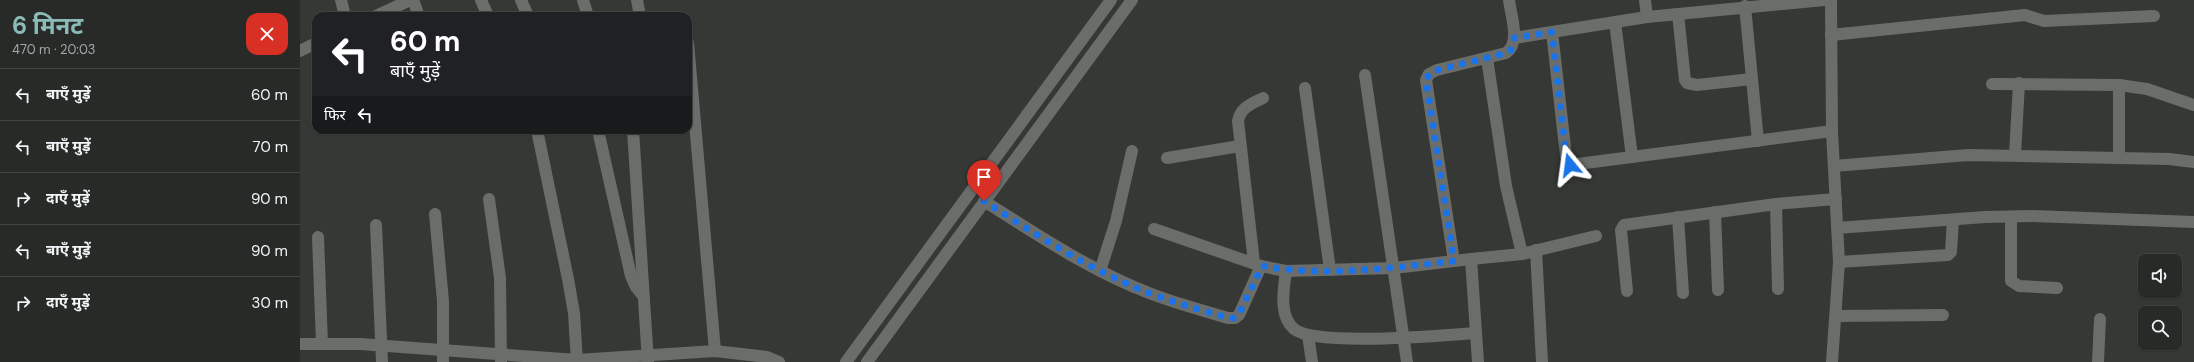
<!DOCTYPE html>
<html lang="hi">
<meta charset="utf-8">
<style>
body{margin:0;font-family:"DM Sans","Noto Sans Devanagari",sans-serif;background:#343634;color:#f1f3f6;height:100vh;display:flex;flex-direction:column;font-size:15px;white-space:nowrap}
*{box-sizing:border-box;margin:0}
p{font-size:13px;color:#a5a7a8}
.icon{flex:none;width:22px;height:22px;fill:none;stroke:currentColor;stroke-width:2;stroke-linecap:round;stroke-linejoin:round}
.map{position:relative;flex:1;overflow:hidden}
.panel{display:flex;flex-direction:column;background:#282a28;width:300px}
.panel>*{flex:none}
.guide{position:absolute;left:12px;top:12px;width:380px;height:122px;border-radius:12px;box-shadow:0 1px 3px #0004,0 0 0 1px #444645;background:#202124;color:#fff;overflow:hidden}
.buttons{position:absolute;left:1838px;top:254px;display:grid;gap:8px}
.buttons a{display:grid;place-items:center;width:44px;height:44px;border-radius:8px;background:#282a28;box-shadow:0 1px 3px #0004,0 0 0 1px #444645;font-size:20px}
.pin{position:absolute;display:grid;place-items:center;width:34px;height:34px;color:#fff;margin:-41px -17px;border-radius:50% 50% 50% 0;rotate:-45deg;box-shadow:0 0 4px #0007}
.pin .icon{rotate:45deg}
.me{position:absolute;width:44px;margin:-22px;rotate:344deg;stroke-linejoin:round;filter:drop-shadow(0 0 3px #0008)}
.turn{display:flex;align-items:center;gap:14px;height:84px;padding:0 12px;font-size:18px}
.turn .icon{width:52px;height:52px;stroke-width:2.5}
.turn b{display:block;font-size:28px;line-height:34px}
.then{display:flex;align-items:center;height:38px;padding:0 12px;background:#0003;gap:8px;font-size:15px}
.round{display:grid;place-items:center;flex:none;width:42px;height:42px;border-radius:12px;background:#343634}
.head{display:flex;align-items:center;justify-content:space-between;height:68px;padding:0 12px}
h1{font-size:24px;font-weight:700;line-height:30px;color:#8bbbb9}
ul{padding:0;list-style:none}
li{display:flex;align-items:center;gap:12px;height:52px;padding:0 12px;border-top:1px solid #444645}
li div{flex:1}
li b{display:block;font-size:15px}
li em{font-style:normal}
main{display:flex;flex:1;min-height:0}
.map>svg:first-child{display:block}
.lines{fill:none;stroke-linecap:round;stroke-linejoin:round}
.minor{stroke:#6b6d6a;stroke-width:12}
.route{stroke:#1a73e8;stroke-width:7;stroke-dasharray:0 12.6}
</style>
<main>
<section class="panel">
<div class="head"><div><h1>6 मिनट</h1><p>470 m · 20:03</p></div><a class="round" style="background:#d93025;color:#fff"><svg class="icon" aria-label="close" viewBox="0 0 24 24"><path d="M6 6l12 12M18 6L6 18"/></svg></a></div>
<ul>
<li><svg class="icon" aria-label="left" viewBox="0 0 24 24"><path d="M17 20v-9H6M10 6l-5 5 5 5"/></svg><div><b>बाएँ मुड़ें</b></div><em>60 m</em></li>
<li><svg class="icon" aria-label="left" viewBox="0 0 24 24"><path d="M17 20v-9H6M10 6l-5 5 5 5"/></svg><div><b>बाएँ मुड़ें</b></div><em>70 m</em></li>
<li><svg class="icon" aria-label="right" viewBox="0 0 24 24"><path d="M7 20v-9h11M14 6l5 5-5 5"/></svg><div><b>दाएँ मुड़ें</b></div><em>90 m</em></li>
<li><svg class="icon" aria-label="left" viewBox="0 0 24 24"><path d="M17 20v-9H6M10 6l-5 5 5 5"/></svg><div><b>बाएँ मुड़ें</b></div><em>90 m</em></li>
<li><svg class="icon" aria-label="right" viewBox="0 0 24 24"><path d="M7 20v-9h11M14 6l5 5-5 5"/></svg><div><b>दाएँ मुड़ें</b></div><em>30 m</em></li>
</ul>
</section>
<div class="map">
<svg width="1894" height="362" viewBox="0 0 1894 362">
<rect width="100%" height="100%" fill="#363835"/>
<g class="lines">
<g class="minor">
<polyline points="41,0 45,16"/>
<polyline points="113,0 119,16"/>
<polyline points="181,0 188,16"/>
<polyline points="221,0 228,16"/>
<polyline points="283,0 288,16"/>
<polyline points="337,0 340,16"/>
<polyline points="1345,0 1347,17"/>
<polyline points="1531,0 1532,132 1539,262 1532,362"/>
<polyline points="1445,6 1458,141"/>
<polyline points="1378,14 1385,80 1387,83 1397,85 1452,79"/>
<polyline points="76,16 110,0"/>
<polyline points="1315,22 1332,157"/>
<polyline points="1252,32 1266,156 1270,165 1532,131"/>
<polyline points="1531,35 1725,15 1744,21 1854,16"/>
<polyline points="1214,38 1347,17 1524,0"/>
<polyline points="388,43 415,351"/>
<polyline points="0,51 16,43"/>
<polyline points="1187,58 1206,186 1222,254"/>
<polyline points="1065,75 1107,362"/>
<polyline points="1692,84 1819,85 1847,89 1894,105"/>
<polyline points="1005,88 1030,270"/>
<polyline points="237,130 268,279 274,313 277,362"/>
<polyline points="298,130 331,276 336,287 344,297"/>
<polyline points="333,130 348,362"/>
<polyline points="1715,155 1719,83"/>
<polyline points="867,158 940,146"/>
<polyline points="1819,158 1819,85"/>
<polyline points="1534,166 1668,155 1869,159 1894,162"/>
<polyline points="189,199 200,278 201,361"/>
<path d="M684 201C737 235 790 270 849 293 874 303 902 310 928 318H935L939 315 961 266"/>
<polyline points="1476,204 1478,289"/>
<polyline points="1415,212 1418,290"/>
<polyline points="135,214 143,301 143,362"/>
<polyline points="1378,217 1383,293"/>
<polyline points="1711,217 1711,281 1719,286 1757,288"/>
<polyline points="76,225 82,362"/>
<polyline points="1537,228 1685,217 1733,216 1894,222"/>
<polyline points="854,229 961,266 986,271 1094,268 1171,259 1222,254 1296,236"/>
<polyline points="18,237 22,344"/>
<polyline points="1236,250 1242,362"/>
<polyline points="1171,259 1178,362"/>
<path d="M1154 261 1126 80 1129 74 1137 70 1206 53C1221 43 1211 16 1209 0"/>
<polyline points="1539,262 1648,255 1651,252 1653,220"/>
<path d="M954 263 938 121C941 107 951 104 963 98"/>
<polyline points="800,271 816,221 832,151"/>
<path d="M986 271C984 288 978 315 994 329 1017 347 1143 335 1176 333"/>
<polyline points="1327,291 1321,230 1324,225 1476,204 1536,199"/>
<polyline points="1536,316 1643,315"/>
<polyline points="1008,335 1012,362"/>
<polyline points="0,344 60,344 277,360 415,351 467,357 479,362"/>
<polyline points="546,362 811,0"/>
<polyline points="567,362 832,0"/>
<polyline points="1798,362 1800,319"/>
</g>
</g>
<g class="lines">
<path class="route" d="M684 201C737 235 790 270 849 293 875 303 902 310 928 318H935L939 314 962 266C1024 277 1091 268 1154 261L1126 80 1129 74 1137 70 1206 53 1211 50 1214 38 1252 32 1266 156 1270 165"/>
</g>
</svg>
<div class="buttons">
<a><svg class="icon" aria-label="sound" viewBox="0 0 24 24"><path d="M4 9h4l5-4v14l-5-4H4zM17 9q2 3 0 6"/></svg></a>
<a><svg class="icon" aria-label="search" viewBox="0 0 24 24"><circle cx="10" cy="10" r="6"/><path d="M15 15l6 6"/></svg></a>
</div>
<div class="pin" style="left:684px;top:201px;background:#d93025"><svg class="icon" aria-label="arrive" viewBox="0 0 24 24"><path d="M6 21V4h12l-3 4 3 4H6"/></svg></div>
<svg class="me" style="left:1270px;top:165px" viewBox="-20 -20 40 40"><path d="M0-17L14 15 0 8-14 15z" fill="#1a73e8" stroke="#fff" stroke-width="4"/></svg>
<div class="guide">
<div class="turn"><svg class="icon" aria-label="left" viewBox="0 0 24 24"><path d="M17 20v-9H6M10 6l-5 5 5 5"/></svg><div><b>60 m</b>बाएँ मुड़ें</div></div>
<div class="then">फिर<svg class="icon" aria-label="left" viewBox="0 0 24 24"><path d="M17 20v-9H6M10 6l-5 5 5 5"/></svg></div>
</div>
</div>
</main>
